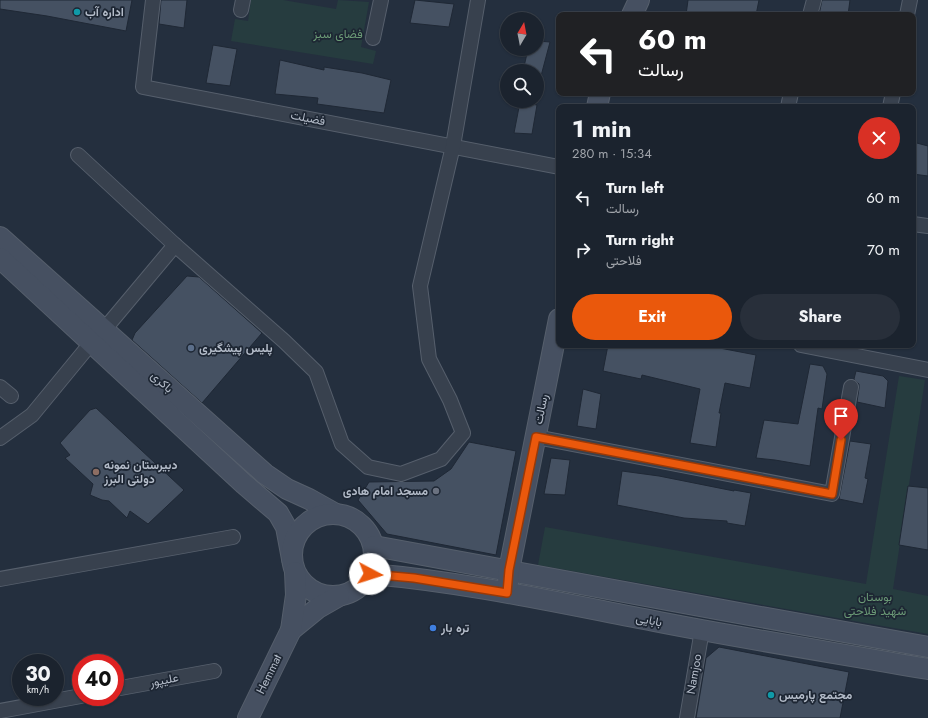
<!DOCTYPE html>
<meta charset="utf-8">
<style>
body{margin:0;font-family:Jost,Vazirmatn,sans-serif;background:#282f3a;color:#f1f3f6;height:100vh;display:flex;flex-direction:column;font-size:15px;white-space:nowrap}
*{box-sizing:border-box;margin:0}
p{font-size:13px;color:#a0a4aa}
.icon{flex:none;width:22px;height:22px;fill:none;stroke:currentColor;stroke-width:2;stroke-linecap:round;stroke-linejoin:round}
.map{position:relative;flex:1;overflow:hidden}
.sheet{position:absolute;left:556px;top:104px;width:360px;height:244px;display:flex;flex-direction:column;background:#1b232e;border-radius:8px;box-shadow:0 1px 3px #0004,0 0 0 1px #39404a}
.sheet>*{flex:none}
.banner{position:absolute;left:556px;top:12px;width:360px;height:84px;border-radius:8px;box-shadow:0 1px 3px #0004,0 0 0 1px #39404a;background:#202124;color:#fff;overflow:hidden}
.needle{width:26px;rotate:10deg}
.tools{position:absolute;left:500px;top:12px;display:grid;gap:8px}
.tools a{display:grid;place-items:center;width:44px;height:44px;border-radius:50%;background:#1b232e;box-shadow:0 1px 3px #0004,0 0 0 1px #39404a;font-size:20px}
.speed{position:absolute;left:12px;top:654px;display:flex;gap:8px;font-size:20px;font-weight:700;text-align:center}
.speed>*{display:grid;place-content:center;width:52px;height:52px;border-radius:50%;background:#1b232e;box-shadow:0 1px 3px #0004,0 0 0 1px #39404a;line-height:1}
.speed small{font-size:10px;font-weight:400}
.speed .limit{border:6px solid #d22;background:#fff;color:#111}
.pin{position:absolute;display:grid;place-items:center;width:34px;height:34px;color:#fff;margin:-41px -17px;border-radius:50% 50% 50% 0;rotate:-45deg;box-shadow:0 0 4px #0007}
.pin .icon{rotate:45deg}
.me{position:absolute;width:44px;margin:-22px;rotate:95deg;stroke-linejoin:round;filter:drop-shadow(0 0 3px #0008)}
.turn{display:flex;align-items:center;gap:14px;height:84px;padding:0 16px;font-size:18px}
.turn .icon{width:52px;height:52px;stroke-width:2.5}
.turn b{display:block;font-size:28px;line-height:34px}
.round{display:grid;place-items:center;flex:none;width:42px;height:42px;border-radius:21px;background:#282f3a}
.head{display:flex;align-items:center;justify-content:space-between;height:68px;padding:0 16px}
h1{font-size:24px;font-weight:700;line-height:30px}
.cta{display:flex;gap:8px;margin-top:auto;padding:8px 16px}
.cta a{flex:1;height:46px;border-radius:24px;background:#ea580c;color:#fff;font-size:16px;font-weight:700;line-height:46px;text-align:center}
.cta a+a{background:#282f3a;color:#f1f3f6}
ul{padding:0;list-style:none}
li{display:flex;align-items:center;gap:12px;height:52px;padding:0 16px}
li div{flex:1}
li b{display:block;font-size:15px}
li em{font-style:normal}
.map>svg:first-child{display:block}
.green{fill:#263c3f}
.building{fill:#455162;stroke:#1f2835}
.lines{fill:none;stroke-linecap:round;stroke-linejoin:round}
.street-casing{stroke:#565f6c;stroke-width:16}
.secondary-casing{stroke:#565f6c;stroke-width:22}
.street{stroke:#38414e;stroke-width:14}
.secondary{stroke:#465061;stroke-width:20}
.route-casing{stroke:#983908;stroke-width:10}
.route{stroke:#ea580c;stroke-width:7}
.culture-dot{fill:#0f9aa8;stroke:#1d2633;stroke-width:1.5}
.service-dot{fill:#5c6f8a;stroke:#1d2633;stroke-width:1.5}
.education-dot{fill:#8d6e63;stroke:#1d2633;stroke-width:1.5}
.worship-dot{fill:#6b7280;stroke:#1d2633;stroke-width:1.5}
.shop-dot{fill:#3f7fe0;stroke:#1d2633;stroke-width:1.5}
.labels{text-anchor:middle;stroke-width:3.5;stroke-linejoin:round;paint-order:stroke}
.poi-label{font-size:12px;font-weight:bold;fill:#b4bcc9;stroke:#1d2633;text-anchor:start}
.park-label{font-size:12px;fill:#6b9a76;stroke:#1d2633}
.street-label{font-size:12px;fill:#b4bcc9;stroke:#1d2633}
</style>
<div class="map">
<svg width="928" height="718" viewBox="0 0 928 718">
<rect width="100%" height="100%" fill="#242f3e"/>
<g class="green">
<polygon points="251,0 283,0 336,9 338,0 369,2 361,47 376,51 373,64 231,41 235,19 248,21"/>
<polygon points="899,376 925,380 893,589 928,596 928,634 538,565 545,527 866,584"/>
</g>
<g class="building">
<polygon points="0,0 132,0 126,31 47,16 0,9"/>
<polygon points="161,0 187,0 184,28 159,24"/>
<polygon points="415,0 454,4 449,27 410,23"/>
<polygon points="688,0 759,0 756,15 686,15"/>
<polygon points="822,0 850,0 848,15 819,15"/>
<polygon points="537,41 550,42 541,76 537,76 537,71 523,71 528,49 537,49"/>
<polygon points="213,45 237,49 230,86 206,83"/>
<polygon points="280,60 324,70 324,67 362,73 391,80 384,113 317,104 318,98 275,94"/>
<polygon points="520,102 537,105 532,134 514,133"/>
<polygon points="913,142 928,146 928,176 913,174"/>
<polygon points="187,276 199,277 262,333 202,403 132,340 135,333"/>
<polygon points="608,345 704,345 756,355 750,388 725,383 719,413 721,413 716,447 690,443 700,389 642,375 641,379 603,371"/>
<polygon points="810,364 823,366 827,374 822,409 818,408 810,466 775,460 756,458 764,420 798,424"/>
<polygon points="856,371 883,376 888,381 885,408 857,402 859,388 859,384 854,379"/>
<polygon points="583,389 601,394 596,429 577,426"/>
<polygon points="96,408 184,490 148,524 130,511 127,518 109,501 102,500 90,495 93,484 65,458 70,455 60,443 90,410"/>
<polygon points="850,441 871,444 865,478 868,479 863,504 839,499"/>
<polygon points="469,442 516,451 496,555 387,534 358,500 369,482 434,481 451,469"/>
<polygon points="551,458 570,460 565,495 544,494"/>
<polygon points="622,471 659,476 734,491 734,490 751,493 745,526 727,523 727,521 684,518 617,505"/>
<polygon points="908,486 928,488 928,550 899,545"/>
<polygon points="719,647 849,672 840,718 696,718 706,658"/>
</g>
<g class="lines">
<g class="street-casing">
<g id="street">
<polyline points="153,0 143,87 559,167"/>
<polyline points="241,10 243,0"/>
<polyline points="810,15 814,0"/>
<polyline points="907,15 910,0"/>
<polyline points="373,38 381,0"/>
<polyline points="788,107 791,93"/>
<polyline points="890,107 893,93"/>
<polyline points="78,155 175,245 284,341 316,372 342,444 368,467 401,474 441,459 463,433 450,400 429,359 420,286 453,146 478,0"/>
<polyline points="913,224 928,226"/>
<polyline points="103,331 175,245"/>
<polyline points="801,345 928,370"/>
<polyline points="0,387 11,396"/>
<polyline points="536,437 832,494 851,387"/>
<polyline points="0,438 32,415 92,342"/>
<polyline points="0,579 233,537"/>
<polyline points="115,689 214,671"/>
<polyline points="0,711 81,696"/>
<polyline points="687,718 702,630"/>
</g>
</g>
<g class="secondary-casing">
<g id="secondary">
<polyline points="632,15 639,0"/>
<polyline points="597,107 600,93"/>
<polyline points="0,237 265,474 287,489 309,499 334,513"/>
<polyline points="0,258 244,484 278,513 286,527 292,559"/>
<circle cx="333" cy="555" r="41"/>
<path d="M374 546C559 579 743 615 928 647"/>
<path d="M371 574C466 582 560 603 654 621 745 639 837 653 928 669"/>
<polyline points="508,583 509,570 559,319"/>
<polyline points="291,630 318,608 339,596"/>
<polyline points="248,718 291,630 296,595 295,572"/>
</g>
</g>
<use href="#street" class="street"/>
<use href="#secondary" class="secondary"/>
</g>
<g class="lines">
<g class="route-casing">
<polyline id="route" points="370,574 414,578 507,593 509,570 536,437 832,494 841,440"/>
</g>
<use href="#route" class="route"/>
</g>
<g class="culture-dot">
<circle cx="77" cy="12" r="4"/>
<circle cx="771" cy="695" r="4"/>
</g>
<circle class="service-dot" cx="191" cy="348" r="4"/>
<circle class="education-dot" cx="96" cy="472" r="4"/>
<circle class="worship-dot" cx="436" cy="491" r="4"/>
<circle class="shop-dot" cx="433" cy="628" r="4"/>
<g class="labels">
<g class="poi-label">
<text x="85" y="16">اداره آب</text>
<text x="199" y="352">پلیس پیشگیری</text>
<text x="104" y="469">دبیرستان نمونه<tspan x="104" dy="14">دولتی البرز</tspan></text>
<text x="428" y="495" text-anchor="end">مسجد امام هادی</text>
<text x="441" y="632">تره بار</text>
<text x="779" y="699">مجتمع پارمیس</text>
</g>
<g class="park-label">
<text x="338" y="38">فضای سبز</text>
<text x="875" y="601">بوستان<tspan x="875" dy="14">شهید فلاحتی</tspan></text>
</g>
<g class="street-label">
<text transform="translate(308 118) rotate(11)" y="4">فضیلت</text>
<text transform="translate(162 382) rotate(42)" y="4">باکری</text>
<text transform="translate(541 409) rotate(-79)" y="4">رسالت</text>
<text transform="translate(649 620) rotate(11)" y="4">بابایی</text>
<text transform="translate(269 674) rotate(-64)" y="4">Hemmat</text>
<text transform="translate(694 674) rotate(-80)" y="4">Namjoo</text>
<text transform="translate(164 680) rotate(-11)" y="4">علیپور</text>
</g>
</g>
</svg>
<div class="tools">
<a><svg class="needle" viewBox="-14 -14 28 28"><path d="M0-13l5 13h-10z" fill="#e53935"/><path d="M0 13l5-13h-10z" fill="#a0a4aa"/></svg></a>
<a><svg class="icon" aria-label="search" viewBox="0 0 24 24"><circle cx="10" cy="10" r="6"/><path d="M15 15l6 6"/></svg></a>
</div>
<div class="speed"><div>30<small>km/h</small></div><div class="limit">40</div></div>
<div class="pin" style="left:841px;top:440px;background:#d93025"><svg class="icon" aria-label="arrive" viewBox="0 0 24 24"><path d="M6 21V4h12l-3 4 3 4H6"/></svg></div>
<svg class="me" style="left:370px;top:574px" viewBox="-20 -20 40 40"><circle r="19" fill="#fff"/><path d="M0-13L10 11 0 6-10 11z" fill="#ea580c"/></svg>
<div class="banner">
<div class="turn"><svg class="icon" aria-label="left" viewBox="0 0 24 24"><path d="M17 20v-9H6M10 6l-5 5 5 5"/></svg><div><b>60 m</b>رسالت</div></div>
</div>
<section class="sheet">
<div class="head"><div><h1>1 min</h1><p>280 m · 15:34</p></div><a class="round" style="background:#d93025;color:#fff"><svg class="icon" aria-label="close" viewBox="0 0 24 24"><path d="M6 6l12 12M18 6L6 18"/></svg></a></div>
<ul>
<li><svg class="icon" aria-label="left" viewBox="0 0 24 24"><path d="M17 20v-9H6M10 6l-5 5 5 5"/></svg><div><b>Turn left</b><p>رسالت</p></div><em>60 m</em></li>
<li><svg class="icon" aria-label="right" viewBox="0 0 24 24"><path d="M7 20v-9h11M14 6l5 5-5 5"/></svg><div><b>Turn right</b><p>فلاحتی</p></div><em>70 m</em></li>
</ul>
<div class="cta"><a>Exit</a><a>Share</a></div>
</section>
</div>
